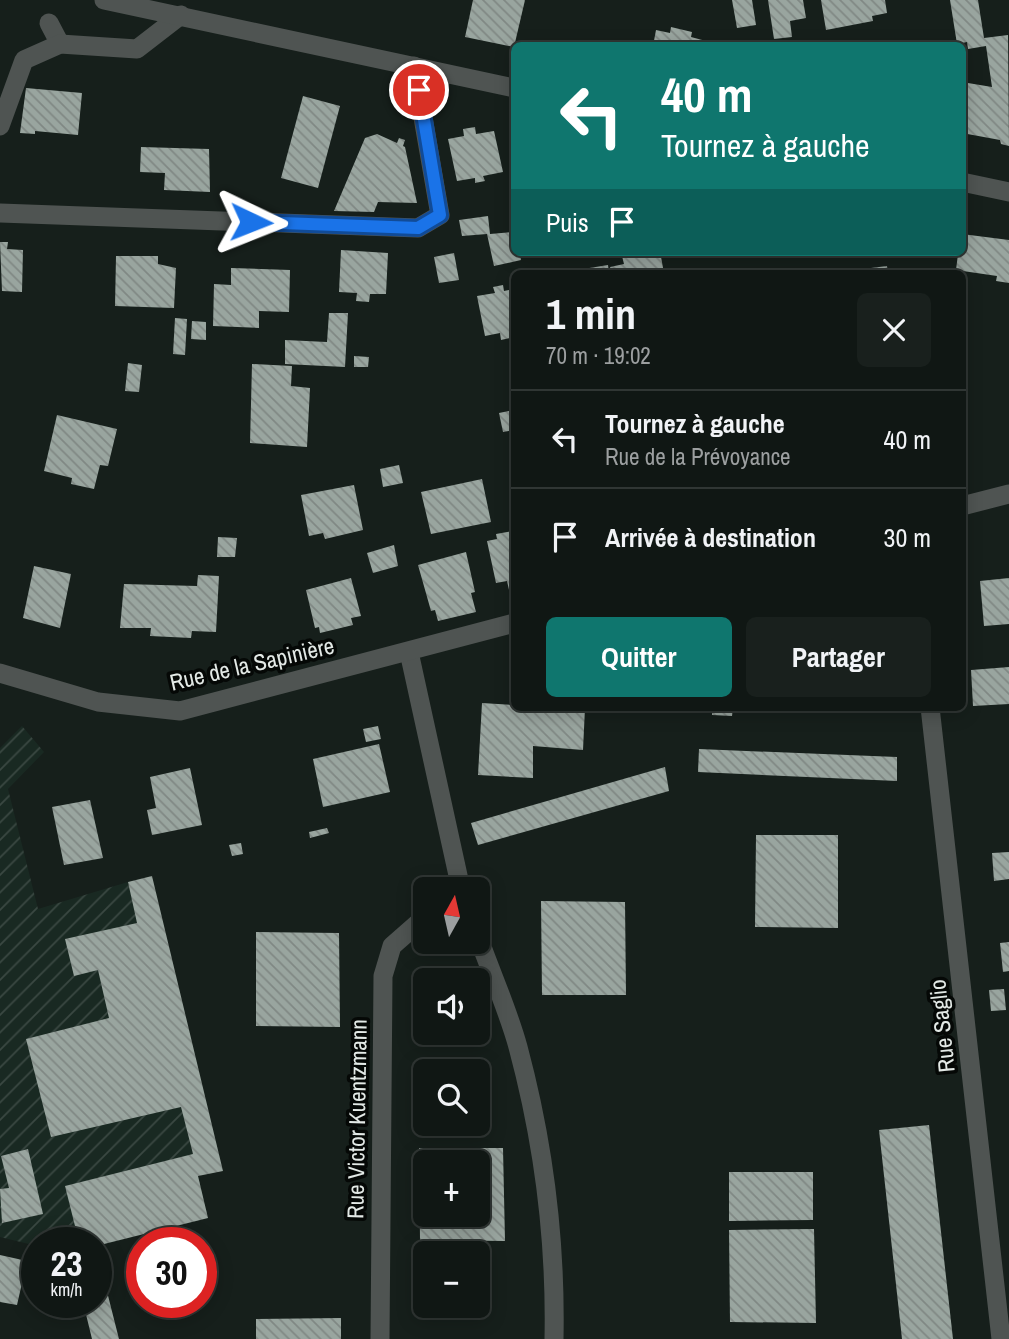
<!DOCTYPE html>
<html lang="fr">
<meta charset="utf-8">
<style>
body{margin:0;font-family:"Archivo Narrow",sans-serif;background:#19201d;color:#f1f3f6;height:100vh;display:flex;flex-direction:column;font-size:26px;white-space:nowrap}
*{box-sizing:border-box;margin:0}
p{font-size:23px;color:#9c9fa0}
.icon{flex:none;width:38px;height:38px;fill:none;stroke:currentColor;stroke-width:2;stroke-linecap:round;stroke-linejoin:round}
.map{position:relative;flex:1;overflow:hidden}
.drawer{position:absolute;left:511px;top:270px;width:455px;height:441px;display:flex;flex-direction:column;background:#101714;border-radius:10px;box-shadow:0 4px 18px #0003,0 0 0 2px #303634}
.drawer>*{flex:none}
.banner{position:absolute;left:511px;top:42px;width:455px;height:214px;border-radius:10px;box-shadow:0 4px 18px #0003,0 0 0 2px #303634;background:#0f766e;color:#fff;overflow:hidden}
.needle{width:46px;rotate:8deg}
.fabs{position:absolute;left:413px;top:877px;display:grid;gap:14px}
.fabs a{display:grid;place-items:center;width:77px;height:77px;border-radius:10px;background:#101714;box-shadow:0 4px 18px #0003,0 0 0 2px #303634;font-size:35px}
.speed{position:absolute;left:21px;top:1227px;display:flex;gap:14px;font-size:35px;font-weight:700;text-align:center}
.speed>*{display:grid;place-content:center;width:91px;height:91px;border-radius:50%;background:#101714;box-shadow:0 4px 18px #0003,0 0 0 2px #303634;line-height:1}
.speed small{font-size:18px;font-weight:400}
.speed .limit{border:10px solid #d22;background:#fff;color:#111}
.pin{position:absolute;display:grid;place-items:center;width:60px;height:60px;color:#fff;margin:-30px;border:4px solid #fff;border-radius:50%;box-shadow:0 2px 7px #0007}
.me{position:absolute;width:77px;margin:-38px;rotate:92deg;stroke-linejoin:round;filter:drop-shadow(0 0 5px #0008)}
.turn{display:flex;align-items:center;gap:24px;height:147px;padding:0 35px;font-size:32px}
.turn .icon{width:91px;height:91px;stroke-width:2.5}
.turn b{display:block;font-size:49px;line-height:60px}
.then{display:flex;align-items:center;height:66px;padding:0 35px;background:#0003;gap:14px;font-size:26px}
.round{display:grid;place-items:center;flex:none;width:74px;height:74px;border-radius:10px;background:#19201d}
.summary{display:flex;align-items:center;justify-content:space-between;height:119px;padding:0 35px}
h1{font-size:42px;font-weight:700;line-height:52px}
.primary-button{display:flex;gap:14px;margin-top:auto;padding:14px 35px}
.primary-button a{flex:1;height:80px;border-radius:10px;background:#0f766e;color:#fff;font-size:28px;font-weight:700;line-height:80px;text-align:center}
.primary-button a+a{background:#19201d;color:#f1f3f6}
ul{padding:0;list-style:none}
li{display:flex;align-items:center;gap:21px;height:98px;padding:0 35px;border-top:2px solid #303634}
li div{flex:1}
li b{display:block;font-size:26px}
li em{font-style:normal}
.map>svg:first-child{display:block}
.industrial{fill:url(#industrial-furrows)}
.building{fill:url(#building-back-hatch);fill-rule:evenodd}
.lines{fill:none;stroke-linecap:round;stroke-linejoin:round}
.minor{stroke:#4f5452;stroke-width:19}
.tertiary{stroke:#4f5452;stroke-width:19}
.route-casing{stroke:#114b97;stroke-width:18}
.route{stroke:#1a73e8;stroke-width:12}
.labels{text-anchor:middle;stroke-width:7;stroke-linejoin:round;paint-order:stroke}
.street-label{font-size:23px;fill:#e3e9e6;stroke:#050806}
</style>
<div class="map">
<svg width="1009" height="1339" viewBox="0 0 1009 1339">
<defs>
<pattern id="industrial-furrows" width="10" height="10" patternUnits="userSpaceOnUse" patternTransform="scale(1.75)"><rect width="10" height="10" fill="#192922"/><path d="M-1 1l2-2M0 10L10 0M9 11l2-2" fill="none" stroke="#3a4842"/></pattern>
<pattern id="building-back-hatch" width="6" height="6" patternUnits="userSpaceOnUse" patternTransform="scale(1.75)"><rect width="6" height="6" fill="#99a59f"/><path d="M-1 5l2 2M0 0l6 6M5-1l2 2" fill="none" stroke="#808884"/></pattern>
</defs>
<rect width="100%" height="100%" fill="#161f1b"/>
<polygon class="industrial" points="22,726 44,752 8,789 38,909 128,882 208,1218 96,1246 96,1242 37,1242 37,1246 0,1237 0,748"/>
<g class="building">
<polygon points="473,0 525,0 514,47 465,37"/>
<polygon points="732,0 752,0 756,25 737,28"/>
<polygon points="768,0 803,0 806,18 790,21 792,37 774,39"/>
<polygon points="821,0 885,0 887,13 872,16 873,21 826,30"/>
<polygon points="950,0 978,0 984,38 1008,35 1009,146 1001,144 1000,140 962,133 962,82 992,87 986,46 968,49 967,42 957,44"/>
<polygon points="671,27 692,32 691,37 706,41 705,46 653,46 656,30 670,33"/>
<polygon points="26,88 82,93 78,135 35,131 35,134 20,133"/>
<polygon points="303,96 340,106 318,188 281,178"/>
<polygon points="475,127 476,134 494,131 503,172 483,176 485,181 475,183 475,178 457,181 448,139 464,136 463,129"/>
<polygon points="377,134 397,143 399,138 405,140 403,146 405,147 417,203 378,202 374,212 334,211 365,138"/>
<polygon points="141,147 209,149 210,192 164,190 165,173 140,172"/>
<polygon points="488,216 490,234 514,232 514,252 520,252 521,260 494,266 487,234 462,236 459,220"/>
<polygon points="962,234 1009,240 1009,283 996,281 997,276 956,270 958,254 952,252 962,252"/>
<polygon points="0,242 8,242 7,249 23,250 22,292 2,291"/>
<polygon points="341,250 388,253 386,294 370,294 369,302 356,301 357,293 339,292"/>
<polygon points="621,252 669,252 670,255 661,257 664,273 612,273 610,267 624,264"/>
<polygon points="454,253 459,280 439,283 434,257"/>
<polygon points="116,256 158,256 158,264 176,268 174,308 115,306"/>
<polygon points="608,265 609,273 578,273 577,270"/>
<polygon points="887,266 888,273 871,273 871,268"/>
<polygon points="231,268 290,270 289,312 259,311 259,328 213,326 214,284 231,285"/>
<polygon points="786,269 787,273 720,273 720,270"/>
<polygon points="503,285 504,291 514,289 514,337 501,340 500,333 485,336 477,296 495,293 493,287"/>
<polygon points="329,313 348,313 345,367 285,364 285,340 327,342"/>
<polygon points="175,318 187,319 185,355 173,354"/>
<polygon points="192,321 206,322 206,340 191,339"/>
<polygon points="354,356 369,357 368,367 354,367"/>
<polygon points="128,363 142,365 139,392 125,391"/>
<polygon points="252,364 292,366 291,386 310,388 307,447 250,443"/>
<polygon points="514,410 514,430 503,432 499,413"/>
<polygon points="57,415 117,429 108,466 100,465 94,489 71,484 72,478 44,471"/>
<polygon points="399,465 403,483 383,487 380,469"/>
<polygon points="482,479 491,522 431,534 421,492"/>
<polygon points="354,485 363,530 325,539 323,533 309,536 301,495"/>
<polygon points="512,531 514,602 512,603 507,581 496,583 487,541 497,539 496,534"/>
<polygon points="218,537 237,538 235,557 217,557"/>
<polygon points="394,545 398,566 373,573 367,553"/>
<polygon points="466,552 475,592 471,593 476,612 438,621 435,610 431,611 418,565"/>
<polygon points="34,566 71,574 60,628 23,618"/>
<polygon points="198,575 219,576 216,632 192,631 191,638 150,636 151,628 120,628 124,584 197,586"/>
<polygon points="351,578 361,616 351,618 353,625 320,633 319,627 315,628 306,590"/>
<polygon points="1009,578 1009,624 984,626 980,581"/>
<polygon points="1009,667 1009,704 973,706 971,670"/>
<polygon points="482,703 514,705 514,707 585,708 583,750 533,746 533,778 478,775"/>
<polygon points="712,707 733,707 732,716 712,715"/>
<polygon points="378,726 381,739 366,742 363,729"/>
<polygon points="379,744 390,792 323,807 313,759"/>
<polygon points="699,749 897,757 897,781 698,772"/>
<polygon points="665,767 669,791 478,845 471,823"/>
<polygon points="190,768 202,825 152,835 147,810 156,808 150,777"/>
<polygon points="90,800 103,858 64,865 52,807"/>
<polygon points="327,828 329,833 310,838 309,832"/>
<polygon points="756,835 838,835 838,928 755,927"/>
<polygon points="241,843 243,854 232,856 229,845"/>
<polygon points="1009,852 1009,879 994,881 992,853"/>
<polygon points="152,876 223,1171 198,1176 208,1218 96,1246 96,1242 79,1242 65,1186 193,1154 181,1107 51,1137 26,1039 109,1018 98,970 74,976 65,939 137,923 128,882"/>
<polygon points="541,901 625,902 626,995 542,995"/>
<polygon points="256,932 339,933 340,1027 256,1026"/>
<polygon points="1009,942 1009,971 1003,972 1000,943"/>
<polygon points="1004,989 1006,1010 991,1011 989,990"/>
<polygon points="929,1125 953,1339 902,1339 879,1130"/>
<path d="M419 1148H503L505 1241 420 1240ZM425 1162H478V1214H425Z"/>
<polygon points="28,1149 43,1214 2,1223 0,1189 9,1188 1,1156"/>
<polygon points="729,1172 813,1172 813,1220 729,1221"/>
<polygon points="814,1229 816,1323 730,1322 729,1230"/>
<polygon points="42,1233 68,1240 69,1242 39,1242"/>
<polygon points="97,1252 119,1339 92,1339 83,1302 96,1302"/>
<polygon points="0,1255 27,1261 17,1305 0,1302"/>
<polygon points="341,1318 341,1339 256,1339 256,1319"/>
</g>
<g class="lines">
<g class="minor">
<polyline points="49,23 60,44"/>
<polyline points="0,126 24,60 60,44 137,49 181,15"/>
<polyline points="0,213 418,228 440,215 414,66"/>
<polyline points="962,506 1009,494"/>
<polyline points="409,652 461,889"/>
<polyline points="0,673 98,702 180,711 514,623"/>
<polyline points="930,707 1001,1339"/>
<path d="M478 936C491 973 508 1010 518 1047 544 1144 556 1239 554 1339"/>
<polyline points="380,1339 383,976 392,946 425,917"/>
</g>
<g class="tertiary">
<polyline points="104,0 514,88"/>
<polyline points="962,182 1009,192"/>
</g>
</g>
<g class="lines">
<g class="route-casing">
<polyline id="route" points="251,222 418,228 440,215 419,90"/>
</g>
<use href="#route" class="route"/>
</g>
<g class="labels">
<g class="street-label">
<text transform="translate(252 664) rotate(-13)" y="8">Rue de la Sapinière</text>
<text transform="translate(942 1026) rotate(-96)" y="8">Rue Saglio</text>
<text transform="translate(357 1119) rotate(-89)" y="8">Rue Victor Kuentzmann</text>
</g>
</g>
</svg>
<div class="fabs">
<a><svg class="needle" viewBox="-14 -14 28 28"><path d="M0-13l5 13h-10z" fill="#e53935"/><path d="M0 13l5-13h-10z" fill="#9c9fa0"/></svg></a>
<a><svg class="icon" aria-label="sound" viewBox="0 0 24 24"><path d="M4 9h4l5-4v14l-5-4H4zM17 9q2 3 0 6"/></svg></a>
<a><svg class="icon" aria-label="search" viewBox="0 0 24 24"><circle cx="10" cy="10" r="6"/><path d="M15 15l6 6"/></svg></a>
<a>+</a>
<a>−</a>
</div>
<div class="speed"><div>23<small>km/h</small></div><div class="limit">30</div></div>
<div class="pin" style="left:419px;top:90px;background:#d93025"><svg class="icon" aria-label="arrive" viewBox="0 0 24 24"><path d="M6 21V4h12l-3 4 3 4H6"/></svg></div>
<svg class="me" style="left:251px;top:222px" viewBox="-20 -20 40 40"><path d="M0-17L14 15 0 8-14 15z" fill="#1a73e8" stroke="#fff" stroke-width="4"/></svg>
<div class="banner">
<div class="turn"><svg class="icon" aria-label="left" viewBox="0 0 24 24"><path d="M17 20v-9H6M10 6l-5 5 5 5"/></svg><div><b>40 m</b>Tournez à gauche</div></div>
<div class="then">Puis<svg class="icon" aria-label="arrive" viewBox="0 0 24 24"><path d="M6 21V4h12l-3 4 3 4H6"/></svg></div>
</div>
<section class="drawer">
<div class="summary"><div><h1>1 min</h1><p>70 m · 19:02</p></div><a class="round"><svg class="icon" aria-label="close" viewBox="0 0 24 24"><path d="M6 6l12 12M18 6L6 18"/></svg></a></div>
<ul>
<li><svg class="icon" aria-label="left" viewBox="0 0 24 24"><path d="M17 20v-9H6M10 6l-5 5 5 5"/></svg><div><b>Tournez à gauche</b><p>Rue de la Prévoyance</p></div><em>40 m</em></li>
<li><svg class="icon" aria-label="arrive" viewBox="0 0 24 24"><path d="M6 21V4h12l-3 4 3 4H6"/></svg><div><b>Arrivée à destination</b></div><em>30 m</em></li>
</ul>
<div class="primary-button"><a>Quitter</a><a>Partager</a></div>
</section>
</div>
